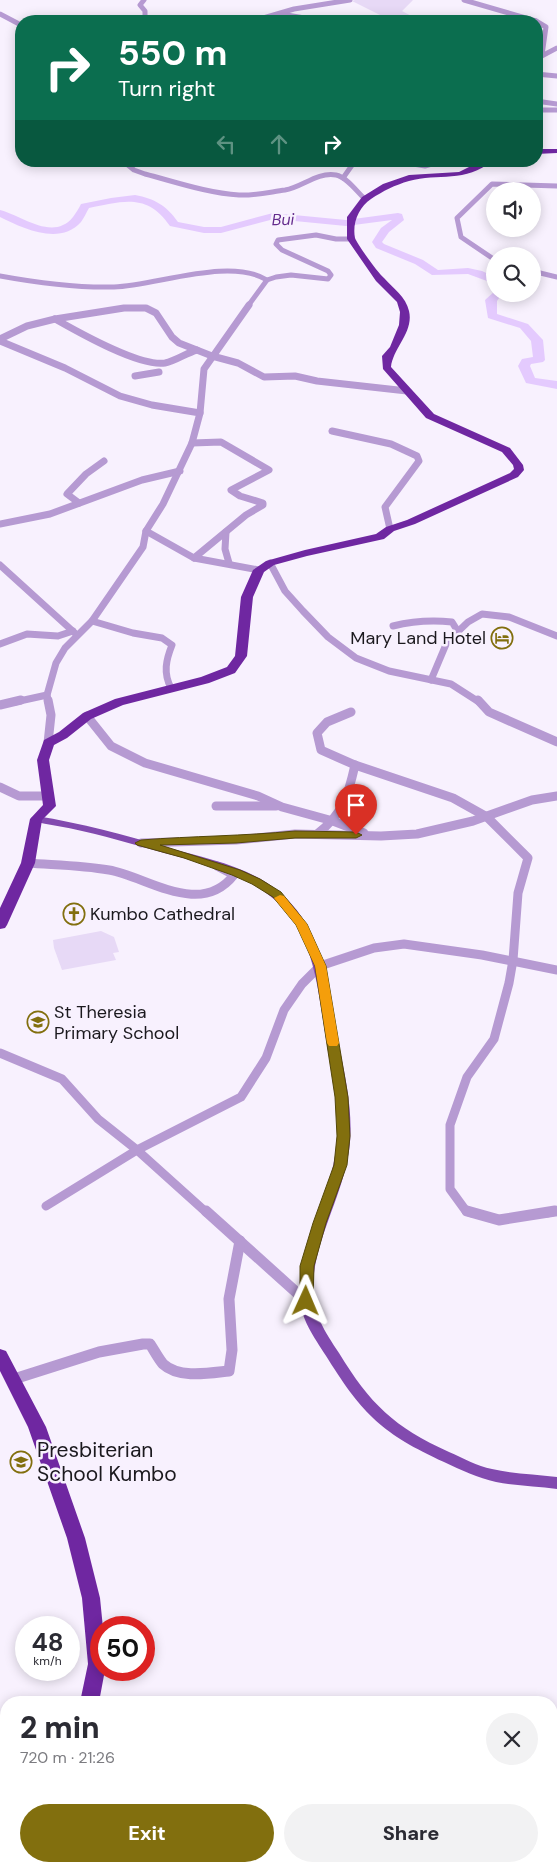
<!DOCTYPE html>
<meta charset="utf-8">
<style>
body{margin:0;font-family:"DM Sans",sans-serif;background:#f2f2f3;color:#2b2b33;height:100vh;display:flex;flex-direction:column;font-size:19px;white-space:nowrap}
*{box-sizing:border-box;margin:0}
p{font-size:16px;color:#7c7c81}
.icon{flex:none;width:28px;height:28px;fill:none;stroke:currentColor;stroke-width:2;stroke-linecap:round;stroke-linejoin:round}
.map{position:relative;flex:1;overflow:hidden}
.side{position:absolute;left:0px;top:1696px;width:558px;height:176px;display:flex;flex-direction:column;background:#fff;border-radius:20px 20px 0 0;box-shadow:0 2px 12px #0003}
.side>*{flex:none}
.hud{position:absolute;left:15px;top:15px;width:528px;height:152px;border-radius:20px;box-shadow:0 2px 12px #0003;background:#0b6e4f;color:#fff;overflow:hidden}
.buttons{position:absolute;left:486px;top:182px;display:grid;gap:10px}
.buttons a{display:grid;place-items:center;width:55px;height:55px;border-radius:50%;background:#fff;box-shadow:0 2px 12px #0003;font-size:25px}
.speed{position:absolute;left:15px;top:1616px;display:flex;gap:10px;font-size:25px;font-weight:700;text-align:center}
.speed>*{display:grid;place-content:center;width:65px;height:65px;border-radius:50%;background:#fff;box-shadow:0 2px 12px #0003;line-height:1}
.speed small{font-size:12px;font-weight:400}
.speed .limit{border:8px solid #d22;background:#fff;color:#111}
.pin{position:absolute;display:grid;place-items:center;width:42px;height:42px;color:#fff;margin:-51px -21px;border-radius:50% 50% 50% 0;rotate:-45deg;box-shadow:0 0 5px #0007}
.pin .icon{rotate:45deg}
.me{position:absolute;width:55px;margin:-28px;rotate:1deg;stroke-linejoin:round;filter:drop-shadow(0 0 4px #0008)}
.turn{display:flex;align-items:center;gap:18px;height:105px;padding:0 20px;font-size:22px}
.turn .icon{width:65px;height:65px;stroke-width:2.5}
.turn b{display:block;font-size:35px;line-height:42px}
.lanes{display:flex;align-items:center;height:48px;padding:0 20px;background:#0003;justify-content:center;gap:25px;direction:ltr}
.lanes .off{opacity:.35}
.round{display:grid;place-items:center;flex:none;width:52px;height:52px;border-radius:26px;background:#f2f2f3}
.head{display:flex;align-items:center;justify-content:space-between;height:85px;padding:0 20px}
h1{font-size:30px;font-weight:800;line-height:38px}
.primary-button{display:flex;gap:10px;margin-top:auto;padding:10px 20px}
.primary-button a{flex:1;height:58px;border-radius:30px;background:#826f0e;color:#fff;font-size:20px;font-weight:800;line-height:58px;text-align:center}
.primary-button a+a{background:#f2f2f3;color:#2b2b33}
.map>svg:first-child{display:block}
.green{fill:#e7d9f6}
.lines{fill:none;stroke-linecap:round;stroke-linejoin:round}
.river{fill:#e4cafe;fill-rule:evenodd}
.minor-far3{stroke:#b69ad2;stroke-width:5}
.minor-far2{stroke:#b69ad2;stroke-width:7}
.minor-far1{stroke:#b69ad2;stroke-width:9}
.minor{stroke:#b69ad2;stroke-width:11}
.major{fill:#824aaf;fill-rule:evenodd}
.highway{fill:#6f27a1;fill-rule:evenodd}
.route{fill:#826f0e;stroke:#544809}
.slow{fill:#f59e0b}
.labels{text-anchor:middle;stroke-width:5;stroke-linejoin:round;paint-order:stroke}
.far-water-label{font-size:16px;font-style:italic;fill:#642b8d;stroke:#f8f1fe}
.poi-label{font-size:18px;fill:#1b191e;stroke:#f8f1fe;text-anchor:start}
.near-poi-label{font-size:21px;fill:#1b191e;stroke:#f8f1fe;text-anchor:start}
</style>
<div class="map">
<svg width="557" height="1872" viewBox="0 0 557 1872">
<rect width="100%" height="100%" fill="#f8f1fe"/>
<g class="green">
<polygon points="355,0 413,0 402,11 421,21 375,21 374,17 380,15 352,1"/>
<polygon points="101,931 114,937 119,952 113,953 116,960 62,970 54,948 53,940"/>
</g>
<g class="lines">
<g class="river">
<path d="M135 195C155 199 166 205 178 222L204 227H221L273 213 346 220 398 213 402 214 404 220 389 232 382 242 384 244 423 260 438 270 468 268 482 271 495 277V284L468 274 432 275 415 264 376 248 372 242 381 228 392 220 346 226 274 219 221 233H204L170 226C147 193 124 201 89 208 86 213 84 218 81 222 60 246 22 228 0 217V210C21 215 53 242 73 217 76 213 79 208 81 204L111 198Z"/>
<polygon points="495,291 495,294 502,294 497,301 497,314 528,324 543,340 545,360 543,362 531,364 530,366 535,378 557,381 557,389 526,383 518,366 522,359 533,357 531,341 520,328 488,318 485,300"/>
</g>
<g class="minor-far3">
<polyline points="144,0 140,5 145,11 145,21"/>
<polyline points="464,0 536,21"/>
<polyline points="0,14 21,25"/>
<polyline points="281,14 322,21"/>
<polyline points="253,21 294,9 350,0"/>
<polyline points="536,21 546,27 542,55"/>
<polyline points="536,59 557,48"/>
<polyline points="536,74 557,76"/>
<polyline points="536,101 557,104"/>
<polyline points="536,110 557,110"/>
<path d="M123 161 134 170 145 174C176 182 207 193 239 195 253 196 270 192 285 190 303 187 316 172 336 175 347 177 357 192 365 199"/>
<polyline points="396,161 425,166 442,161"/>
<polyline points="343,178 355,161"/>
<polyline points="495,260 461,237 457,218 492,184 557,186"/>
<polyline points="532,271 557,277"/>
<path d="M0 276C38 283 75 288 114 287 158 285 230 257 267 280"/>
<polyline points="248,306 267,280 276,277 291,275 328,279 331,275 328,271 282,250 276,244 278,240 316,235 336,239 351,239"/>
</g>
<g class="minor-far2">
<path d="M55 319C78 332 139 367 165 363 176 361 186 353 197 350"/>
<polyline points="0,339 27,326 55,319 124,308 146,308 156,313 172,337 179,343 212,356 238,363 264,377 295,376 317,381 407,391"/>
<polyline points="0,341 65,368 120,396 152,405 200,413 192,443 163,504 146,531 143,547 92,621 65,648 56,663 47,695 48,702"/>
<polyline points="135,376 159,372"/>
<polyline points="200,413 204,369 249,305"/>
<polyline points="332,431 391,444 417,456 419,461 385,507 390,529"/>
<polyline points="192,443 221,442 269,470 231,490 240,496 263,503 263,505 246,515 194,558"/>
<polyline points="79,503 67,494 86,474 104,461"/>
<polyline points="0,524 50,514 142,480 180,471"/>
<polyline points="146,531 194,558 259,570"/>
<polyline points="226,532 225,549 229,563"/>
<polyline points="270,563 285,591 303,611 328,637 356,658 389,671 451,684 479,702"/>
<polyline points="0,565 77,635"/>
<path d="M92 621 133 633 162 638 172 645C166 660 163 673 171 688"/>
<path d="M393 626C413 621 432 620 452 622L457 630"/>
<polyline points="0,644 27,634 58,636 73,631"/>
<polyline points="431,680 447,642 468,622 482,614 509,617 557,636"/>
<polyline points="15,702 47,695"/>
</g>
<g class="minor-far1">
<polyline points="478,700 489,712 557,742"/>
<polyline points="0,705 21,700"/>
<polyline points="351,712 327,722 317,733 321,750 355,765 453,798 487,817 528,858 518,893 513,960 509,983 494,1039 467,1077 450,1125 450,1189 466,1211 472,1213"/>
<polyline points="87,716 111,746 145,763 258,796 282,807 333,821 364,833"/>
<polyline points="48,743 51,715 48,700"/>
<polyline points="0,787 19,796 49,796"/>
<polyline points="216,806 276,806"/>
<path d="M317 834C343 814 348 796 355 765"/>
<polyline points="141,843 236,840 295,834 381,836 417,834 473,821 532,800 557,796"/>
<path d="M28 863C55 865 82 865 109 870 148 877 200 918 234 875L217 866"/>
<polyline points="0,1053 62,1079 98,1119 137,1150 207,1213"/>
<polyline points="46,1206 137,1150 241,1097 266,1058 284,1010 302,984 320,966 374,948 404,944 482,955 557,970"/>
<polyline points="547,1213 557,1211"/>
</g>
<g class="minor">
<polyline points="206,1211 306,1301"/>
<polyline points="467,1211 499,1220 555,1211"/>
<path d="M14 1379 99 1352 143 1344H150C154 1350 158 1358 163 1364 179 1379 210 1373 229 1371L232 1350 229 1299 240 1241"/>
<polyline points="551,1745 557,1729"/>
<polyline points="0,1747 3,1872"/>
<polyline points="551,1847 557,1842"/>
<polyline points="509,1872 511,1866"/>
<polyline points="525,1872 530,1866"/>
</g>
<path class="major" d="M36 816C81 823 125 835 169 848 205 858 247 866 277 890 325 929 329 990 339 1046 346 1080 354 1116 349 1151 342 1197 316 1237 313 1283 311 1311 324 1330 339 1353 370 1404 394 1427 449 1452 463 1458 477 1466 492 1469 513 1474 535 1474 557 1477V1489C537 1486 516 1486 496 1482 478 1478 461 1470 444 1462 383 1434 363 1415 328 1359 317 1341 301 1321 300 1299 296 1252 323 1211 333 1166 343 1124 333 1081 326 1039 320 1004 317 968 302 935 294 920 284 906 270 896 244 874 208 865 176 856 145 848 114 838 82 831 66 827 49 825 32 821L31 819 32 817Z"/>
<g class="highway">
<polygon points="536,149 557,149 557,153 536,154"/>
<path d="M481 161H492C466 183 438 173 409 181 395 185 383 191 371 199 359 207 352 223 355 238 357 244 378 273 384 278 393 288 406 297 409 311 414 332 393 348 391 367L434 414 510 448 523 465 524 470 518 477 415 524 394 531 384 539 307 556 274 565 264 572 253 597 247 656 235 673 209 683 123 705 91 719 67 738 54 745 49 760 56 806 42 820 35 863 7 925 5 928 0 929V908L21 863 30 819 43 805 37 760 44 740 59 732 83 713 115 699 201 677 227 667 235 656 241 597 253 570 266 561 305 550 376 534 386 527 407 520 510 473 514 469 513 465 502 452 426 418 383 369 382 356 390 347 399 325 400 312 397 302 376 281 347 239V217L362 197 383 184 409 175 459 172Z"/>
<polygon points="0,1349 6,1351 46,1427 85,1538 100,1598 103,1628 101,1628 101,1670 105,1670 99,1702 80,1702 88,1664 82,1598 67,1538 28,1427 0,1371"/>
<polygon points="47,1866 67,1866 65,1872 45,1872"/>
</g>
</g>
<path class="route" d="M295 831 356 832 362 835 356 838H295L236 843 160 845 240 870 260 879 281 892 307 924 326 966 348 1097 350 1136 347 1165 326 1223 314 1266 313 1301 311 1304H302L300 1301V1266L313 1223 334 1165 337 1136 335 1097 315 966 296 925 273 897 252 884 232 875 184 858 137 845 135 843 141 840C192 836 244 836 295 831Z"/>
<polygon class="slow" points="280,895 284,896 307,924 326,966 339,1043 337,1046 329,1046 327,1043 315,966 296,925 274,898"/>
<defs>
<g id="hotel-ring" transform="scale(1.125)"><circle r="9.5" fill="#f8f1fe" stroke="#826f0e" stroke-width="1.5"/><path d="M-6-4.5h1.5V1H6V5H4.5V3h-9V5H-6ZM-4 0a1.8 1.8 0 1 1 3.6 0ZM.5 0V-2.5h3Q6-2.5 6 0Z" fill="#826f0e"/></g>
<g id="church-ring" transform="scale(1.125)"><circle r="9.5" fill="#f8f1fe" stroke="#826f0e" stroke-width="1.5"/><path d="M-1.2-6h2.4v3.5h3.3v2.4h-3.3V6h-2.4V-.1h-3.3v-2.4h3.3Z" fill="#826f0e"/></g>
<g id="school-ring" transform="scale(1.125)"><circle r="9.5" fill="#f8f1fe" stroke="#826f0e" stroke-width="1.5"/><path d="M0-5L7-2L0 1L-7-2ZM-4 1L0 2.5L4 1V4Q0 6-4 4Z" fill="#826f0e"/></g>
</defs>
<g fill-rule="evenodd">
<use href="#hotel-ring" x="502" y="638"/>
<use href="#church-ring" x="74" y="914"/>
<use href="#school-ring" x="38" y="1022"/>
<use href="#school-ring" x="21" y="1462"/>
</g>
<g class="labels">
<g class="far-water-label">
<text transform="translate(283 219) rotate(-1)" y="6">Bui</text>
</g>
<g class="poi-label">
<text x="486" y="644" text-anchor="end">Mary Land Hotel</text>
<text x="90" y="920">Kumbo Cathedral</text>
<text x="54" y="1018">St Theresia<tspan x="54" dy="21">Primary School</tspan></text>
</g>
<g class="near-poi-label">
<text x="37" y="1457">Presbiterian<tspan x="37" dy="24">School Kumbo</tspan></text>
</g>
</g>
</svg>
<div class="buttons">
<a><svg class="icon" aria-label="sound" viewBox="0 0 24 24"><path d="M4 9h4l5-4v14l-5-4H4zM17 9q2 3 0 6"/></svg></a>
<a><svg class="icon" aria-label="search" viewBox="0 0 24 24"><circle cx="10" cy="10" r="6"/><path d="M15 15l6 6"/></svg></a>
</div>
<div class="speed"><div>48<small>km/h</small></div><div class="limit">50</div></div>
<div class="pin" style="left:356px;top:835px;background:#d93025"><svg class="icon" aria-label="arrive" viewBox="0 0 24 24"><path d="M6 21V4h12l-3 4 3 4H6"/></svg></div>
<svg class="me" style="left:306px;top:1301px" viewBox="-20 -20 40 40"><path d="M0-17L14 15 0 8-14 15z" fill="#826f0e" stroke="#fff" stroke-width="4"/></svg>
<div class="hud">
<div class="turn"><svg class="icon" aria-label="right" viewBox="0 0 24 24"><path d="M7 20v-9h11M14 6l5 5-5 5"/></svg><div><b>550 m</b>Turn right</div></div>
<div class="lanes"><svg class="icon off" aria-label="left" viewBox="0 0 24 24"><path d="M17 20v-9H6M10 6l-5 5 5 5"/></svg><svg class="icon off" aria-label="ahead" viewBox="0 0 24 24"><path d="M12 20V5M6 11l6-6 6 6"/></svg><svg class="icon" aria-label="right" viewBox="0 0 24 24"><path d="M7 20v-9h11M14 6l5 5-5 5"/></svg></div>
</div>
<section class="side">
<div class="head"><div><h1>2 min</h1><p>720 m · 21:26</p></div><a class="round"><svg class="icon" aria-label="close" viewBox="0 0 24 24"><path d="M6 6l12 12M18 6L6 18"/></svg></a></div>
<div class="primary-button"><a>Exit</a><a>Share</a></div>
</section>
</div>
